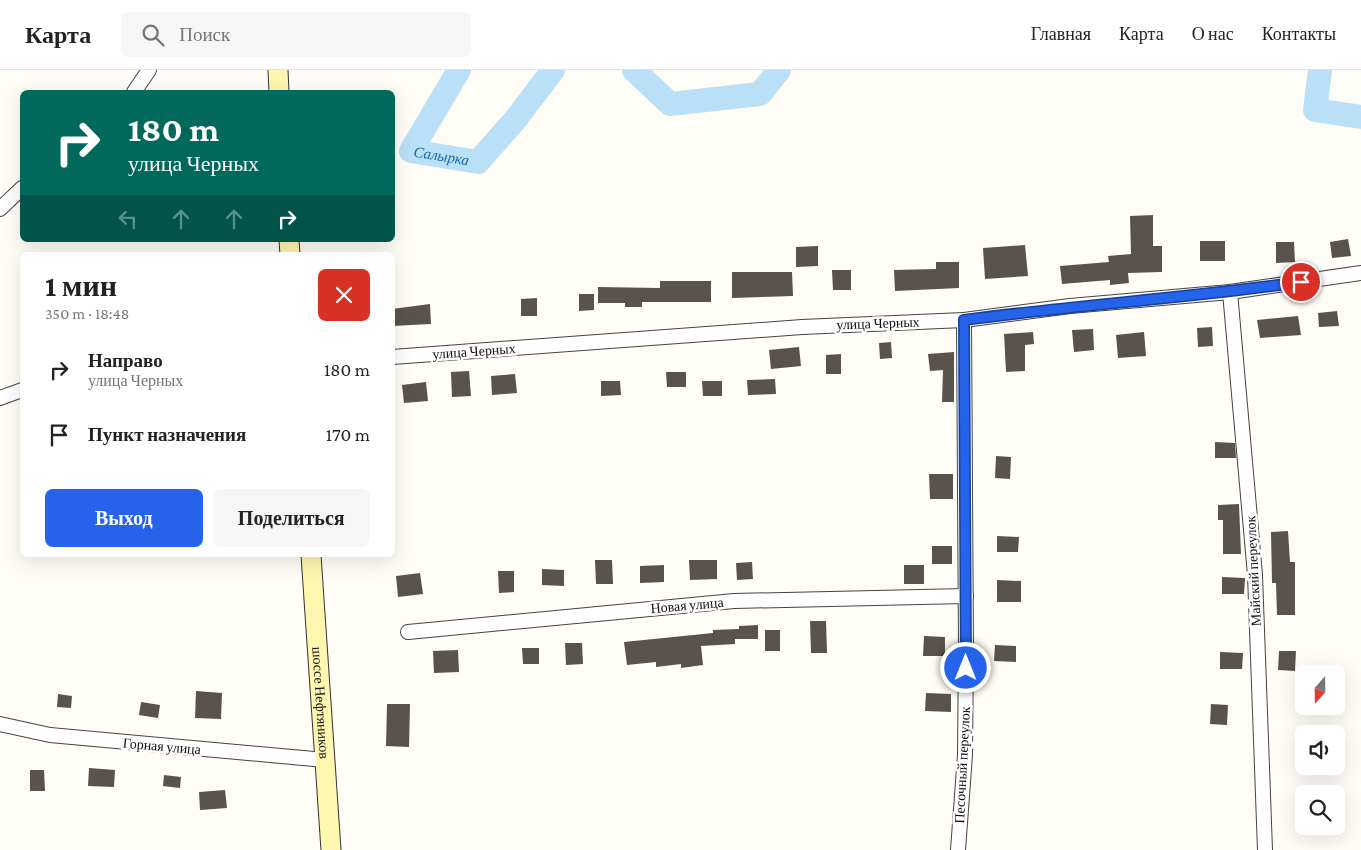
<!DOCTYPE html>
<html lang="ru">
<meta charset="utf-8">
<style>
body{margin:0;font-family:"Crimson Pro",serif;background:#f6f6f6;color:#222;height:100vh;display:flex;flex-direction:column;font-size:19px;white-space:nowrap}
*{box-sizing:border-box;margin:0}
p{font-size:16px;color:#767676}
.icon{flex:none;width:28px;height:28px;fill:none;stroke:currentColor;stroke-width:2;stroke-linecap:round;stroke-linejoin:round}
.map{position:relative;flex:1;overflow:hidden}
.sheet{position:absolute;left:20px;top:182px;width:375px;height:305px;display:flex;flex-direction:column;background:#fff;border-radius:8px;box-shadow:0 5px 20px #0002}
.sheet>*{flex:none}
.top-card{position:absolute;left:20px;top:20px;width:375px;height:152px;border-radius:8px;box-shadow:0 5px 20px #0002;background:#00695c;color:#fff;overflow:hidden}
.needle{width:32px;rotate:200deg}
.controls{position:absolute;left:1295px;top:595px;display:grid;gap:10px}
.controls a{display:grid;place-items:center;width:50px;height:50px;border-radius:8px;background:#fff;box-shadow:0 5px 20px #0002;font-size:25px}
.pin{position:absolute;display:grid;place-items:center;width:42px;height:42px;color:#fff;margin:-21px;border:2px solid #fff;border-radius:50%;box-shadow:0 1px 5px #0007}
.me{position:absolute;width:55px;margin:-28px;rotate:0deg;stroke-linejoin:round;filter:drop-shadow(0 0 4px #0008)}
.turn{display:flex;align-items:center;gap:18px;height:105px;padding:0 25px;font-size:22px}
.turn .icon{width:65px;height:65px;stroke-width:2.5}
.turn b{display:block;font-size:35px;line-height:42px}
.lanes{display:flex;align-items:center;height:48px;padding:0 25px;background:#0003;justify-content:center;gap:25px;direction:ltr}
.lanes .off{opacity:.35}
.round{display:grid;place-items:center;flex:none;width:52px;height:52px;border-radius:8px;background:#f6f6f6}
.head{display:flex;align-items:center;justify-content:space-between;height:85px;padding:0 25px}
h1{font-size:30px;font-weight:700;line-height:38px}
.cta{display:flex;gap:10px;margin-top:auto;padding:10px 25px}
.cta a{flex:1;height:58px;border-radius:8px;background:#2563eb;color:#fff;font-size:20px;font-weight:700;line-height:58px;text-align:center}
.cta a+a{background:#f6f6f6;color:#222}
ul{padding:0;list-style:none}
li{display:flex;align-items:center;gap:15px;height:65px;padding:0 25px}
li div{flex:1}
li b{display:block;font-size:19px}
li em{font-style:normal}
header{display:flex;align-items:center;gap:30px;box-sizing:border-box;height:70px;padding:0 25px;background:#fff;border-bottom:1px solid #e0e0e0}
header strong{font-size:24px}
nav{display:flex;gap:28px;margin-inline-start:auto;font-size:18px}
.search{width:350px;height:45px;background:#f6f6f6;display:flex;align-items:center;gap:12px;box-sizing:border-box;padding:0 18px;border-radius:8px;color:#767676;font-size:19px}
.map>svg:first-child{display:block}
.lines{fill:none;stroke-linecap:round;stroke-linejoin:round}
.river{stroke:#b9e0f7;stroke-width:24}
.building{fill:#5a524d}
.minor-casing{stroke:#444;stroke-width:16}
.secondary-casing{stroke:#333;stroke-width:21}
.minor{stroke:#fff;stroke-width:14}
.secondary{stroke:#fff6b0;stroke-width:19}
.route-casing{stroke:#184099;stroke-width:12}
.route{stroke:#2563eb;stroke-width:9}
.labels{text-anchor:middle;stroke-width:5;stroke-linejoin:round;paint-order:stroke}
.street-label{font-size:14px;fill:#111;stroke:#fff}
.water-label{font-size:15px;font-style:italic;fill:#1768a6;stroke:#fff}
</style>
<header>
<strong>Карта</strong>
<div class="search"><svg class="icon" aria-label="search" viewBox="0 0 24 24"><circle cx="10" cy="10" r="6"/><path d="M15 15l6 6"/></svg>Поиск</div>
<nav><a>Главная</a><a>Карта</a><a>О нас</a><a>Контакты</a></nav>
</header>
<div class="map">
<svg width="1361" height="780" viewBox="0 0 1361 780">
<rect width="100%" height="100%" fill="#fffdf5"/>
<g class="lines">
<g class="river">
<path id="s1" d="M459 0 411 81 478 92 515 50 553 0"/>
<polyline points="634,0 670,34 760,24 779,0"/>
<polyline points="1320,0 1315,40 1361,47"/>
</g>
</g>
<g class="building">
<polygon points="1153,145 1153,176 1162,176 1162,202 1128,203 1129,213 1110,215 1110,210 1062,214 1060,196 1109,192 1108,186 1131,184 1130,146"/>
<polygon points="1348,169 1351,186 1332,188 1330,172"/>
<rect x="1200" y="171" width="25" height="20"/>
<polygon points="1276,172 1294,172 1295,192 1276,193"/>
<polygon points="1025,175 1028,206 985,209 983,178"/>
<polygon points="818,176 818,196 796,197 796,177"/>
<polygon points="936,192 959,192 959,218 895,221 894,200 936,199"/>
<polygon points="832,200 851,200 851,220 833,220"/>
<polygon points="732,202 792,202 793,226 732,228"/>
<polygon points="660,211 711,211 711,232 642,232 642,237 625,237 625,233 598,233 598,217 660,218"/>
<polygon points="579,224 594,224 594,240 579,241"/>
<polygon points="537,228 537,246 521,246 521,229"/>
<polygon points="430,234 431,254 392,256 392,239"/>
<polygon points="1337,241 1339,256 1319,257 1318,243"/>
<polygon points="1298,246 1301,265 1260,268 1257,250"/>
<polygon points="1212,257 1213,276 1198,277 1197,258"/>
<polygon points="1093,259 1094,280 1074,282 1072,260"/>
<polygon points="1033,262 1034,274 1025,275 1025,301 1006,302 1004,264"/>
<polygon points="1144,262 1146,286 1118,288 1116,265"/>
<polygon points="891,272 892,288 880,289 879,273"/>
<polygon points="799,277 801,296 771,299 769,280"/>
<polygon points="954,282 954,332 942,332 943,300 930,301 928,284"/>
<polygon points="841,284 841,304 826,304 826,285"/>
<polygon points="469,301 471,326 452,327 451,302"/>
<polygon points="666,302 686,302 686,317 667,317"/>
<polygon points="515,304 517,323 492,325 491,306"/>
<polygon points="775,309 776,324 748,325 747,310"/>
<polygon points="601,311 620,311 621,325 601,326"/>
<polygon points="702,311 722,311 722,326 703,326"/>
<polygon points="426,312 428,331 404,333 402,315"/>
<polygon points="1215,372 1235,373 1236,388 1215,388"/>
<polygon points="996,386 1011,387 1010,409 995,408"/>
<polygon points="929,404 953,404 953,429 930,429"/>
<polygon points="1239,434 1241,484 1223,484 1223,450 1218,450 1218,435"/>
<polygon points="1288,461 1290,492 1295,492 1295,545 1277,545 1276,513 1272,513 1271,462"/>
<polygon points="997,466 1019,467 1018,482 997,482"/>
<rect x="932" y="476" width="20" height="18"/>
<polygon points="595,490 612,490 613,514 596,514"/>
<polygon points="689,490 717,490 717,509 690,510"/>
<polygon points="752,492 753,509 737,510 736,493"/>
<polygon points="664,495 664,512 640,513 640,496"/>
<rect x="904" y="495" width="20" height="19"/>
<polygon points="542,499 564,500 564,516 542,515"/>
<polygon points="498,501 514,501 514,522 499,523"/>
<polygon points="420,503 423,524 398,527 396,506"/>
<polygon points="1222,507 1245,508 1244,524 1222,524"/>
<polygon points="997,510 1021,511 1021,532 997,532"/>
<polygon points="810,551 826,551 827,583 811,583"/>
<polygon points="758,555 758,569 735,569 735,574 701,576 703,595 681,598 681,594 656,597 656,592 627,595 624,572 713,563 713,560 739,559 739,556"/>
<rect x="765" y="560" width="15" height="21"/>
<polygon points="924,566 945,567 945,586 923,586"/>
<polygon points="565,573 582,573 583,594 566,595"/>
<polygon points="995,575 1016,576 1016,592 994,591"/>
<polygon points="522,578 539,578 539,594 523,594"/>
<polygon points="458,580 459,602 434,603 433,581"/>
<polygon points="1279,581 1296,581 1295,601 1278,600"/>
<polygon points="1220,582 1243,583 1242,599 1220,599"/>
<polygon points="196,621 222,623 221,649 195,648"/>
<polygon points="926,623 951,624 951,642 925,641"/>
<polygon points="58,624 72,626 71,638 57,637"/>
<polygon points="141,632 160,635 158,648 139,645"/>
<polygon points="387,634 410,634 409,677 386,676"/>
<polygon points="1211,634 1228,635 1227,655 1210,654"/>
<polygon points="89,698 115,700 114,717 88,716"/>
<polygon points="30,700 44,700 45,721 30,721"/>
<polygon points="164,705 181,707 180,718 163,716"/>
<polygon points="225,720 227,738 200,740 199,722"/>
</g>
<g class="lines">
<g class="minor-casing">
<g id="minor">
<polyline points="134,22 149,0"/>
<polyline points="0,139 22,118"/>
<polyline points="1230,222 1255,505 1265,780"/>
<polyline points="392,287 802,257 964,250 1070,236 1230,222 1361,203"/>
<polyline points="0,328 22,320"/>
<polyline points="408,562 734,531 966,526"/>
<polyline points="0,654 50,665 325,690"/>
<polyline points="958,780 965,685 966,579 964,250"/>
</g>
</g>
<g class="secondary-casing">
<g id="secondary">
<polyline points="278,0 279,22"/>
<polyline points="289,170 290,185"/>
<path id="s2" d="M311 485 331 780"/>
</g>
</g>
<use href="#minor" class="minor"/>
<use href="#secondary" class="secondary"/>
</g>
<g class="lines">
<g class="route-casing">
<path id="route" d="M966 598 964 250C1076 235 1189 228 1301 212"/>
</g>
<use href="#route" class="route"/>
</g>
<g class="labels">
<g class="street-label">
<text transform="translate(878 253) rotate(-2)" y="5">улица Черных</text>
<text transform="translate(474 281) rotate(-4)" y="5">улица Черных</text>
<text transform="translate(1253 501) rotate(-93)" y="5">Майский переулок</text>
<text transform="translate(687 535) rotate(-5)" y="5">Новая улица</text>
<text dy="5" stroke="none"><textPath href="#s2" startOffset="148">шоссе Нефтяников</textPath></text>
<text transform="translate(162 676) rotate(5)" y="5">Горная улица</text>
<text transform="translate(962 695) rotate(-87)" y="5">Песочный переулок</text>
</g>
<g class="water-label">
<text dy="5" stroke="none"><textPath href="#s1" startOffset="125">Салырка</textPath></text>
</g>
</g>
</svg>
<div class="controls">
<a><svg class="needle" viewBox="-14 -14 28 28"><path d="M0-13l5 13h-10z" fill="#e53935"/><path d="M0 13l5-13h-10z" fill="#767676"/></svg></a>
<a><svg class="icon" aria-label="sound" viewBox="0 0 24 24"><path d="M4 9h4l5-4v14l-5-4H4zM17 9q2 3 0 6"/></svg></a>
<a><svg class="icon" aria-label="search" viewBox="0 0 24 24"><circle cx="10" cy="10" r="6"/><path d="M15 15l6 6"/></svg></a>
</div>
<div class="pin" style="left:1301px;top:212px;background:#d93025"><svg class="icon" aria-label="arrive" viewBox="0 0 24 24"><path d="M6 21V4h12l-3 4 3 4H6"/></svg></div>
<svg class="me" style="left:966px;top:598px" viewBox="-20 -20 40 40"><circle r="17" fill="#2563eb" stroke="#fff" stroke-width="3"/><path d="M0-11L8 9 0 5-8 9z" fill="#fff"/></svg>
<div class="top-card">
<div class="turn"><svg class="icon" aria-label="right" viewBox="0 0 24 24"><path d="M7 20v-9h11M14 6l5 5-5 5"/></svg><div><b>180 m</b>улица Черных</div></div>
<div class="lanes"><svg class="icon off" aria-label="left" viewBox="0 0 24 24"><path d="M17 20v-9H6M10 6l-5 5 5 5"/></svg><svg class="icon off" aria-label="ahead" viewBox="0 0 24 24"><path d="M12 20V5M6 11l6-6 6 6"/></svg><svg class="icon off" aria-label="ahead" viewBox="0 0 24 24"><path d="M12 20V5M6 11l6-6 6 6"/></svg><svg class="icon" aria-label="right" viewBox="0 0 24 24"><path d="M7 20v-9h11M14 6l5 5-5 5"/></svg></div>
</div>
<section class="sheet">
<div class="head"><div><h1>1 мин</h1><p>350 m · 18:48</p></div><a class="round" style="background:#d93025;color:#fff"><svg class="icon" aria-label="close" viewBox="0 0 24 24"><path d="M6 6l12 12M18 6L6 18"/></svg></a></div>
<ul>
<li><svg class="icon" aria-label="right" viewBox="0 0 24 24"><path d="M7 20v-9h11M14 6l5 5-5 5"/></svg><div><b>Направо</b><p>улица Черных</p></div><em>180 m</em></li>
<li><svg class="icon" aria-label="arrive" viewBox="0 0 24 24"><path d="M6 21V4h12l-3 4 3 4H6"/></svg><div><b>Пункт назначения</b></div><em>170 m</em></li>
</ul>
<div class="cta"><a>Выход</a><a>Поделиться</a></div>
</section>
</div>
